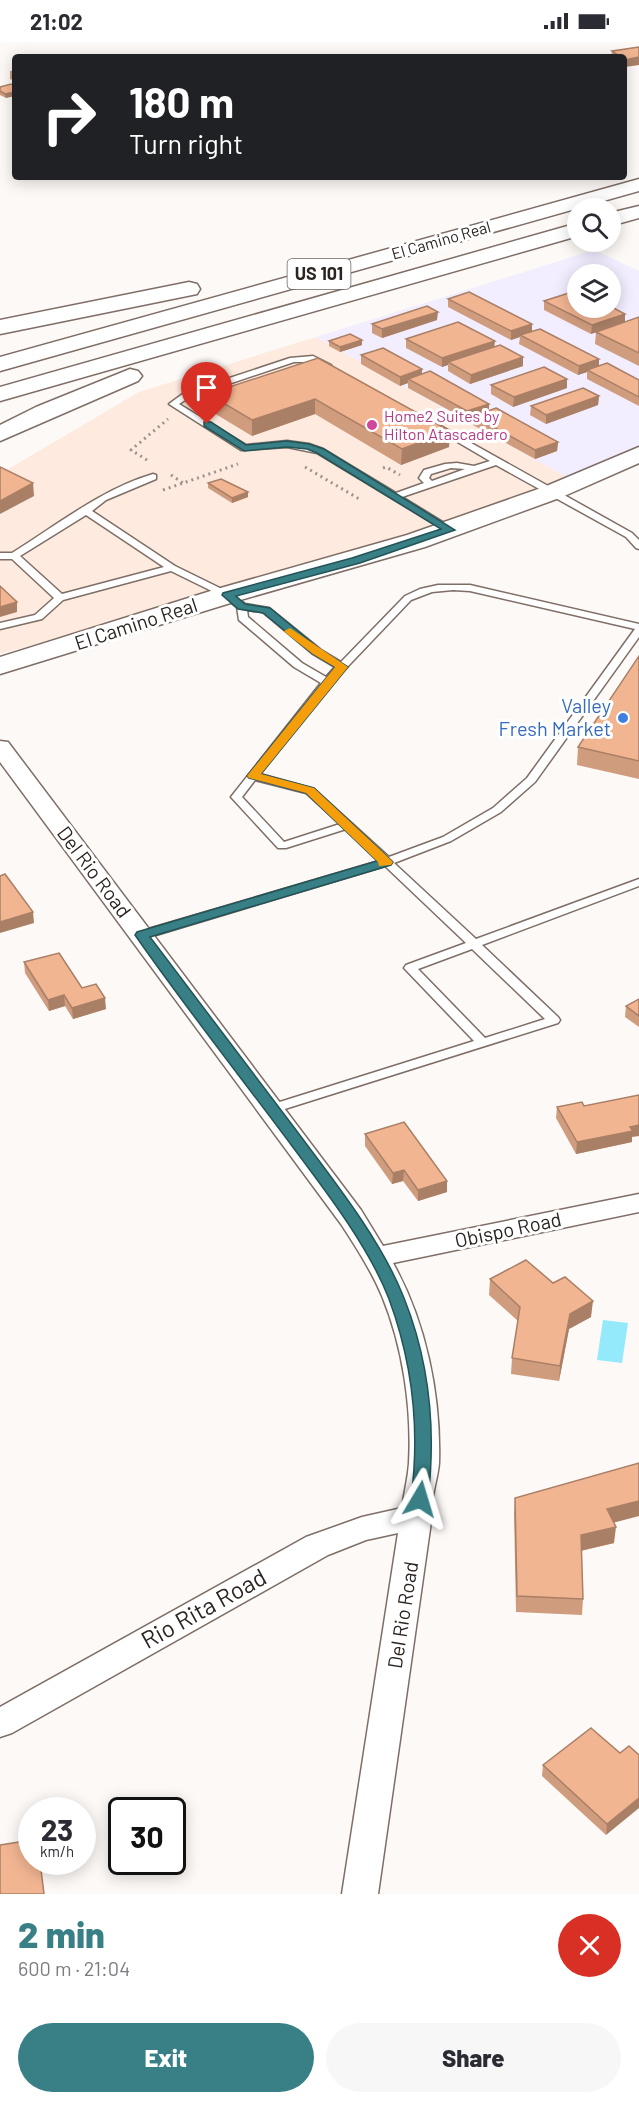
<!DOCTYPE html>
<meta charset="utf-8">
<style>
body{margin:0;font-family:Barlow,sans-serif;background:#f7f7f7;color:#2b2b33;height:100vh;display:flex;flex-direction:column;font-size:22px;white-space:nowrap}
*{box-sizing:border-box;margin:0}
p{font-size:20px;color:#7c7c81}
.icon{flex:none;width:33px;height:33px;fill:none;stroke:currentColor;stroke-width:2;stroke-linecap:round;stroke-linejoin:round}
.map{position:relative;height:1852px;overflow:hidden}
.sheet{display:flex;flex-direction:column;background:#fff;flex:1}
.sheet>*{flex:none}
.banner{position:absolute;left:12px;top:12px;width:615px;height:126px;border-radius:6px;box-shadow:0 3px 15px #0003;background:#202124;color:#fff;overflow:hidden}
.fabs{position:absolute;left:567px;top:156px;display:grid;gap:12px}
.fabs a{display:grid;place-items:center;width:54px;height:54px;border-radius:50%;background:#fff;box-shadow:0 3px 15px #0003;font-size:30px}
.speed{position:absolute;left:18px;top:1755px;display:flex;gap:12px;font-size:30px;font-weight:700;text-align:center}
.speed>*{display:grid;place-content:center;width:78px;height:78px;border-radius:50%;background:#fff;box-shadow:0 3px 15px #0003;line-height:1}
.speed small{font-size:15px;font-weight:400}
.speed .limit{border:3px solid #111;border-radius:9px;background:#fff;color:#111}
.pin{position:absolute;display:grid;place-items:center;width:51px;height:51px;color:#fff;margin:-62px -26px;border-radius:50% 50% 50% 0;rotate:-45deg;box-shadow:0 0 6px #0007}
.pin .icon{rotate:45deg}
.me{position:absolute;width:66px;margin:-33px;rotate:7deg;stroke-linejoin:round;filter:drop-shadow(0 0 4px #0008)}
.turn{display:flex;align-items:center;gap:21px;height:126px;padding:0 18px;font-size:27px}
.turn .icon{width:78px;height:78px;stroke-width:2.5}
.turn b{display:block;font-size:42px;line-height:51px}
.round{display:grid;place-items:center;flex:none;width:63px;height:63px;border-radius:32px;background:#f7f7f7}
.overview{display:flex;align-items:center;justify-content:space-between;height:102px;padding:0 18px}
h1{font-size:36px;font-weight:800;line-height:45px;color:#388086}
.button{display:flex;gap:12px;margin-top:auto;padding:12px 18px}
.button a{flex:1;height:69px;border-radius:36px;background:#388086;color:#fff;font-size:24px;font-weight:800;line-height:69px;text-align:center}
.button a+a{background:#f7f7f7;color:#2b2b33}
.status{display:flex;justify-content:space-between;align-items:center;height:42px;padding:0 30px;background:#fff;direction:ltr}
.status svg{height:16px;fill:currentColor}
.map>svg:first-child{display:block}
.built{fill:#feeade}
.industrial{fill:#f2edff;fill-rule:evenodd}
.water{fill:#94e9fb}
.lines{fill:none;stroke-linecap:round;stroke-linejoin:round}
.lane-casing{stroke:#7e6e66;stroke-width:3}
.street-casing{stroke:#7e6e66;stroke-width:3}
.secondary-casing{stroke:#7e6e66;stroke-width:3}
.highway-casing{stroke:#7e6e66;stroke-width:3}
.path{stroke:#999491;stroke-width:3;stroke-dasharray:2 4;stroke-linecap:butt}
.lane{fill:#fff;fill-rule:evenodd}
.street{fill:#fff;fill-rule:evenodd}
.secondary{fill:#fff;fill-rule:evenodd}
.highway{fill:#fff;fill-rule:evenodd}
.wall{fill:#d09c7e}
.shaded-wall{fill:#a97f66}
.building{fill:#f2b592;stroke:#a97f66;stroke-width:1.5}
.route{fill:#388086;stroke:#245357;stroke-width:1.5}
.slow{fill:#f59e0b}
.hotel-dot{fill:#d1479c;stroke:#fff;stroke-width:2}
.shop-dot{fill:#3f7fe0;stroke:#fff;stroke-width:2}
.labels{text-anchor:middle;stroke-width:6;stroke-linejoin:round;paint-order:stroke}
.far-street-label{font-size:16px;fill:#2b2421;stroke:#fff}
.far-hotel-label{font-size:16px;fill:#b23c85;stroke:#fff;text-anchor:start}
.shield{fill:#fff;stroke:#6b6664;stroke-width:1.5}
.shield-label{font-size:18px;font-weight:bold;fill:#2b2421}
.street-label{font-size:20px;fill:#2b2421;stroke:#fff}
.shop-label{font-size:20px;fill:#366cbe;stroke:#fff;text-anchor:end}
.near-street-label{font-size:24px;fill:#2b2421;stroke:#fff}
</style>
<div class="status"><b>21:02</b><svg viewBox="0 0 49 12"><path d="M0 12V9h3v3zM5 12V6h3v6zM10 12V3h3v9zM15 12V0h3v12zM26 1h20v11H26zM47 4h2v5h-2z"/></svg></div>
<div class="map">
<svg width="639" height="1852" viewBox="0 0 639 1852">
<rect width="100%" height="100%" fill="#fdf9f7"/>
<polygon class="built" points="316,295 570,437 397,500 0,612 0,432 139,350"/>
<path class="industrial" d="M594 208 639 229V406L570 437 316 295ZM578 232H610V266H578Z"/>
<polygon class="water" points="603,1278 628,1281 622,1321 597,1318"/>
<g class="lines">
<g class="lane-casing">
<g id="lane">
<path d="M313 314 331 323 327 326 312 320H294L190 355 179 362 246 403 287 399 309 402 323 407 396 451 424 441 419 436 424 428 445 422 457 421 474 424 490 419 432 385 439 383 632 491 639 498V507L636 506 626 495 496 423 402 455 454 487 452 489H446L317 411 287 405 241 408 169 362 184 351 290 316ZM451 426 465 427 432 439 429 436 431 432Z"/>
<path d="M153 432 156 433V437L106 458 92 469 175 524 230 551 245 562 269 566 321 608 341 620 405 554 420 547 438 543H470L639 582V595L535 740 501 770 451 799 394 821 476 897 639 837V844L482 903 558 975 560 978 558 981 272 1071 267 1070 266 1067 267 1064 474 999 404 926 406 923 466 901 385 824 146 896H138L136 893 138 890 379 819 346 787 286 806H278L231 755 321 641 294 625 239 578 237 565 224 555 171 529 63 558 42 577 0 587V581L35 573 54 556 12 517H0V511H12C57 483 102 447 153 432ZM86 473 164 525 62 552 20 514ZM453 548 470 549 635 587 527 736 493 766 443 795 389 815 314 747 260 732 331 642 411 558 432 550ZM247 568 263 570 313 612 335 625 326 635 302 621 248 575ZM255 738 306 751 340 782 284 800 242 755ZM472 907 545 977 485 996 418 927Z"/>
</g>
</g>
<g class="street-casing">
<path id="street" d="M0 699 8 700 361 1168 383 1204 639 1152V1170L393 1221C426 1280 441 1353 439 1421 438 1437 429 1459 433 1475L431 1480 378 1852H342L398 1491 366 1498 328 1513 12 1691 0 1695V1665L306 1495 362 1475 402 1466C404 1451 408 1436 409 1421 412 1366 403 1305 382 1254 371 1228 356 1205 341 1182L0 720Z"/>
</g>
<g class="secondary-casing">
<polygon id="secondary" points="639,405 639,421 562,455 425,505 237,559 0,632 0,615 217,547 407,493 544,445"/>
</g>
<g class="highway-casing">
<g id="highway">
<polygon points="639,137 639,149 0,329 0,315"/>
<polygon points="639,164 639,176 610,184 610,171"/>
<polygon points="578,181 578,194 0,359 0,345"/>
<polygon points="189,240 197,242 200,247 197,252 0,292 0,278"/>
<polygon points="130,327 138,329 142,334 138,339 0,399 0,383 36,365"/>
</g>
</g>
<g class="path">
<polyline points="147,418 131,408 168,377"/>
<polyline points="305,425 361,458"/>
<polyline points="383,426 386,425 400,433"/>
<polyline points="171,433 183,441"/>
<polyline points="163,448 238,422"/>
</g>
<use href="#lane" class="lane"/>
<use href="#street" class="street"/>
<use href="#secondary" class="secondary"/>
<use href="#highway" class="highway"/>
</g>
<g class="wall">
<polygon points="639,5 625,25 624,15 611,15 612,9"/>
<polygon points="15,28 15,39 10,37 10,29"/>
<polygon points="0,45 15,45 6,56 0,53"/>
<polygon points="448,257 532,282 532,289 599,317 599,324 639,338 639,364 587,337 587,330 578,333 519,302 520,295 511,298 448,265"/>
<polygon points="544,259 625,280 639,275 639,324 595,302 596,290 591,292 544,268"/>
<polygon points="437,278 382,296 372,291 372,282"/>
<polygon points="406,297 494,305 523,324 470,342 448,329 448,323 442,325 406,306"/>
<polygon points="329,299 362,303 340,310 329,304"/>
<polygon points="361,313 422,332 489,369 558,400 557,409 535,417 473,383 474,376 467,378 408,346 408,341 400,344 361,322"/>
<polygon points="318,316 450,389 449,405 401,423 315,372 252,394 209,368 208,352"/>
<polygon points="567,337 567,346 513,365 491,352 491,343"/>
<polygon points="599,354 598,363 546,382 530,373 531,364"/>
<polygon points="208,441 248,455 232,461 208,446"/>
<polygon points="639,614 639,737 577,723 578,705"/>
<polygon points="24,920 82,946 106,967 73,977 65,964 49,969 25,931"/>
<polygon points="639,957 639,985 625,975 626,964"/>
<polygon points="584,1064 632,1095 632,1100 576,1112 556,1076 557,1065"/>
<polygon points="365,1092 447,1139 447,1150 418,1159 403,1139 392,1142 365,1104"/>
<polygon points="490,1237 553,1241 591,1275 569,1287 559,1339 511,1332 512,1316 518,1279 489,1253"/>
<polygon points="515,1456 614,1481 614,1501 581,1509 583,1557 582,1573 516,1570 514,1472"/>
<polygon points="620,1711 606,1793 542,1734 543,1723"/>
</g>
<g class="shaded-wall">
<polygon points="639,15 639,23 625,25 625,18"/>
<polygon points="15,50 15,54 6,56 5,52"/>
<polygon points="438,270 437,278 382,296 382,287"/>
<polygon points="625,272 625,280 591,292 592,283"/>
<polygon points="532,282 532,291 520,293 520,295 511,298 511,289"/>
<polygon points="362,298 362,303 340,310 340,305"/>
<polygon points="495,299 494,307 448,320 448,323 442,325 442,316"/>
<polygon points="523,315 523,324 470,342 471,333"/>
<polygon points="599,317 599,326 587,328 587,330 578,333 579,324"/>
<polygon points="422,327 422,336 408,337 408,341 400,344 400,335"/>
<polygon points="567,337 567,346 513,365 514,355"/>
<polygon points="599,354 598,363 546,382 546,373"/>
<polygon points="315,357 315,372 252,394 252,378"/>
<polygon points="489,362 489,371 474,374 474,376 467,378 467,369"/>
<polygon points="450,389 449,405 401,423 402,407"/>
<polygon points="558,400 557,409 535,417 535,408"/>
<polygon points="33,441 34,454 0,472 0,459"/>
<polygon points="248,450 248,455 232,461 232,456"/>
<polygon points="17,560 17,570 0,575 0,565"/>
<polygon points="33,870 34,881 0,891 0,880"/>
<polygon points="64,953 65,964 49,969 48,958"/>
<polygon points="105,956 106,967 73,977 72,966"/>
<polygon points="639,1083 639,1094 632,1095 632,1100 576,1112 577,1100"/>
<polygon points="404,1128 403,1139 392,1142 393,1131"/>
<polygon points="447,1139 447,1150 418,1159 418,1148"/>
<polygon points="593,1259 591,1275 569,1287 559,1339 560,1324 570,1272"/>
<polygon points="639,1459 639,1474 605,1483 607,1467"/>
<polygon points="616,1485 614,1501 579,1509 581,1493"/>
<polygon points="639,1756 639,1766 606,1793 607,1782"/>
</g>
<g class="building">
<polygon points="639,5 639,15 625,18 624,17 624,15 621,15 612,9"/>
<polygon points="11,42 15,45 15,50 5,52 0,49 0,45"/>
<polygon points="578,248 578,266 610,266 610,264 625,272 592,283 544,259"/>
<polygon points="469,250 532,282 511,289 448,257"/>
<polygon points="427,264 438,270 382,287 372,282"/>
<polygon points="639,275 639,311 596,290"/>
<polygon points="458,280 495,299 442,316 406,297"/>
<polygon points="540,287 599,317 579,324 520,293"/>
<polygon points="350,292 362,298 340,305 329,299"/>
<polygon points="500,303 523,315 471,333 448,320"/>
<polygon points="383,306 422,327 400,335 361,313"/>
<polygon points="318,316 450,389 402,407 315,357 252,378 208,352"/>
<polygon points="607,321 639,338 639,355 587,328"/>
<polygon points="544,325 567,337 514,355 491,343"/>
<polygon points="430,329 489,362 467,369 408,337"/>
<polygon points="583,346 599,354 546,373 531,364"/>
<polygon points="496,366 558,400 535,408 474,374"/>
<polygon points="0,425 33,441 0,459"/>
<polygon points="221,437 248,450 232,456 208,441"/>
<polygon points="0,544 17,560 0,565"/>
<polygon points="639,614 639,719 578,705"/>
<polygon points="5,832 33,870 0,880 0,834"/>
<polygon points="59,911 82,946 96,942 105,956 72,966 64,953 48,958 24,920"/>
<polygon points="639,957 639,974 626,964"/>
<polygon points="639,1053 639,1083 630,1085 633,1089 577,1100 557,1065 582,1060 584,1064"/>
<polygon points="404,1080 447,1139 418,1148 404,1128 393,1131 365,1092"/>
<polygon points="526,1218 553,1241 565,1235 593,1259 570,1272 560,1324 512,1316 520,1265 490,1237"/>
<polygon points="639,1421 639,1459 607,1467 616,1485 581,1493 583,1557 517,1554 515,1456"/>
<polygon points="591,1686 620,1711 629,1704 639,1713 639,1756 607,1782 543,1723"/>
<polygon points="32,1798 32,1820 40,1820 44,1852 0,1852 0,1803"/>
</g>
<path class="route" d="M204 380H211L246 403 287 399 309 402 324 407 455 488 360 521 236 554 245 562 270 566 321 608 348 625 261 732 314 746 391 818 393 820 391 823 150 895C198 958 245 1021 293 1084 331 1135 381 1197 404 1256 430 1321 436 1389 428 1457L426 1462 420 1464 414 1462 411 1457C420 1389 413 1322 389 1257 369 1205 325 1148 292 1104 240 1034 185 965 135 893L137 890 377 819 306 751 249 736 247 734 335 625 313 612 263 571 238 567 222 553 223 551 352 516 441 487 317 411 307 407 287 405 244 409 204 384Z"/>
<polygon class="slow" points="290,586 348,625 261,732 314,746 391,818 393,820 391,823 379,824 378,820 306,751 249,736 247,734 335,625 313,612 286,591 284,589"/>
<circle class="hotel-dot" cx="372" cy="383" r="6"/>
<circle class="shop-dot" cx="623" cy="676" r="6"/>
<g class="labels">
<g class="far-street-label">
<text transform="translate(441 198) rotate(-16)" y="6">El Camino Real</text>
</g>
<g class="far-hotel-label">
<text x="384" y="380">Home2 Suites by<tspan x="384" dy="18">Hilton Atascadero</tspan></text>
</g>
<rect class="shield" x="287.5" y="217" width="63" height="30" rx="4.5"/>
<g class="shield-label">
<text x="319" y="238">US 101</text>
</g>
<g class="street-label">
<text transform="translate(136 582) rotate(-18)" y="7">El Camino Real</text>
<text transform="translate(94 830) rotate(53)" y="7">Del Rio Road</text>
<text transform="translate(508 1188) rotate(-12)" y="7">Obispo Road</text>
<text transform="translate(403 1573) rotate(-81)" y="7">Del Rio Road</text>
</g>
<g class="shop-label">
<text x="611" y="671">Valley<tspan x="611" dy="23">Fresh Market</tspan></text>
</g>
<g class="near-street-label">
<text transform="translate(204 1567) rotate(-29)" y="8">Rio Rita Road</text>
</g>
</g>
</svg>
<div class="fabs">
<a><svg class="icon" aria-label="search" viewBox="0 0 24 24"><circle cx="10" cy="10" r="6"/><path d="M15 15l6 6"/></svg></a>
<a><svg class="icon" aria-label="layers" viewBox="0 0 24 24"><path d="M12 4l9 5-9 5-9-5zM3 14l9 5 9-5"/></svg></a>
</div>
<div class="speed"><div>23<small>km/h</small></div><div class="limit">30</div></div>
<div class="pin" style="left:207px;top:382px;background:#d93025"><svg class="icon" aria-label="arrive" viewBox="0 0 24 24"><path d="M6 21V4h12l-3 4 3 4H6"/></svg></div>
<svg class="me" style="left:420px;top:1457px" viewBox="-20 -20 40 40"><path d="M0-17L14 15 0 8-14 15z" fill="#388086" stroke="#fff" stroke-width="4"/></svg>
<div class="banner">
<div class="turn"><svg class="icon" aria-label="right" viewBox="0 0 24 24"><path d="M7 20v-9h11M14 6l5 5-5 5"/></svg><div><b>180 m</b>Turn right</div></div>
</div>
</div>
<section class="sheet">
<div class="overview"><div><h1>2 min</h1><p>600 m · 21:04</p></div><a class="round" style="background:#d93025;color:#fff"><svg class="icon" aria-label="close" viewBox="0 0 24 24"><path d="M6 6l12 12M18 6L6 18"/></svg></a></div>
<div class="button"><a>Exit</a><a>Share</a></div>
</section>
